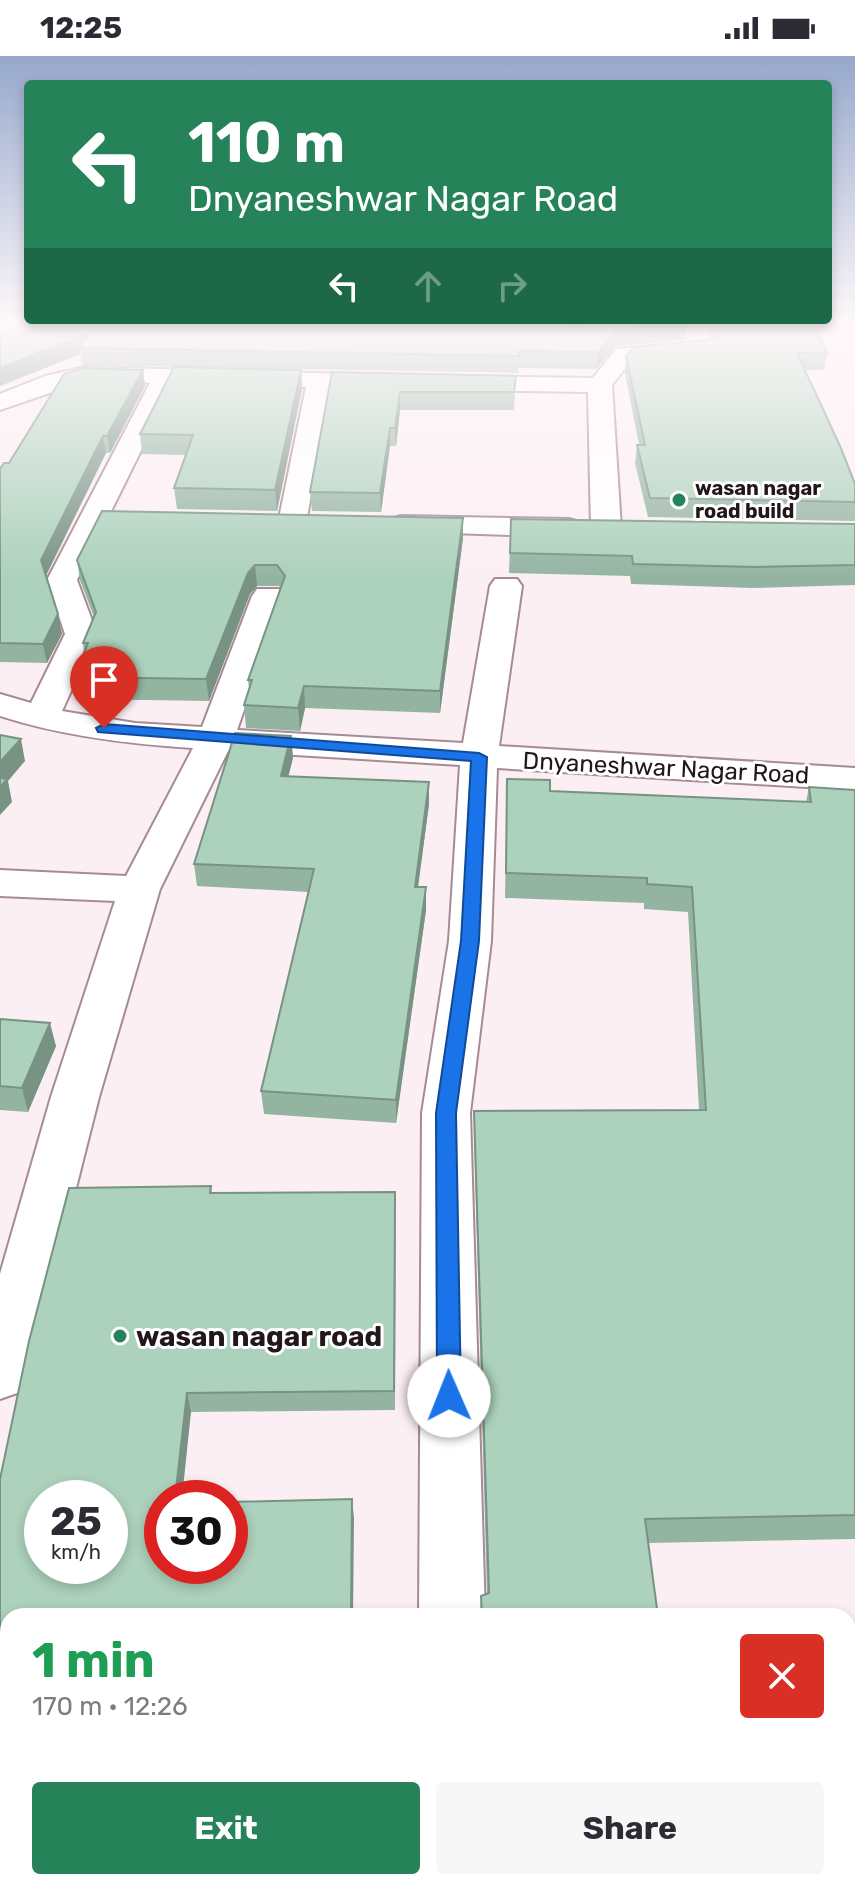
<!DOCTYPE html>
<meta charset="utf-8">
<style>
body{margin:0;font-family:Rubik,sans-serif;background:#f7f7f7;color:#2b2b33;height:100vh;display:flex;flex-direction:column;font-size:30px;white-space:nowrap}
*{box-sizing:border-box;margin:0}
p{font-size:26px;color:#7c7c81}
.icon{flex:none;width:44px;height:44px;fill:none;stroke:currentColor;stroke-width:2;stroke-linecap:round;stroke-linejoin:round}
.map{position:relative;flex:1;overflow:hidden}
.panel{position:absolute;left:0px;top:1552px;width:856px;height:282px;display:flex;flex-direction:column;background:#fff;border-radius:24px 24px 0 0;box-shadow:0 4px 12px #0003}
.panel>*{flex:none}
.banner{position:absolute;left:24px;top:24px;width:808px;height:244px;border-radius:8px;box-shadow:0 4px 12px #0003;background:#258259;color:#fff;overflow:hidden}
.speed{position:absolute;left:24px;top:1424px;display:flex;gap:16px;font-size:40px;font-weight:700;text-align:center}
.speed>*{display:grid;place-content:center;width:104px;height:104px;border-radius:50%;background:#fff;box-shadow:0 4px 12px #0003;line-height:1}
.speed small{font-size:20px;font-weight:400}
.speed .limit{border:12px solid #d22;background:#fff;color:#111}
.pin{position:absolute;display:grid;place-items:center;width:68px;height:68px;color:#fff;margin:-82px -34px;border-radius:50% 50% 50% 0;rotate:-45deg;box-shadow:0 0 8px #0007}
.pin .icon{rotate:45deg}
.me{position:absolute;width:88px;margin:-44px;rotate:359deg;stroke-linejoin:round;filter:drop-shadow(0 0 6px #0008)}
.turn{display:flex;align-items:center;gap:28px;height:168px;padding:0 32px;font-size:36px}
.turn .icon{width:104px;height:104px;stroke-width:2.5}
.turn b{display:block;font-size:56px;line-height:68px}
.lanes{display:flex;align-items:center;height:76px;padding:0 32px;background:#0003;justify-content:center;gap:40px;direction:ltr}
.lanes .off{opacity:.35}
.round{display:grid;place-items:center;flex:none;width:84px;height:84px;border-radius:8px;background:#f7f7f7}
.overview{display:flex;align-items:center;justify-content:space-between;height:136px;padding:0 32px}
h1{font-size:48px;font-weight:700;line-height:60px;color:#1e9e55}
.primary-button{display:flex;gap:16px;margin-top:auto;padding:16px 32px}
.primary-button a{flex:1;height:92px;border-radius:8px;background:#258259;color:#fff;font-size:32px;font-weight:700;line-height:92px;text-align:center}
.primary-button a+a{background:#f7f7f7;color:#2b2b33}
.status{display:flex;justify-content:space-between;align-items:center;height:56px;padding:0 40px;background:#fff;direction:ltr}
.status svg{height:22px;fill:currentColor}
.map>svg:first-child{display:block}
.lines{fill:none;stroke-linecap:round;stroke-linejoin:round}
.street-casing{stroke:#a78a93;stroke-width:4}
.street{fill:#fff;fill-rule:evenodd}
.wall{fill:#94b4a2}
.shaded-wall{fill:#789284}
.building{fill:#acd1bc;stroke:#789284;stroke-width:2;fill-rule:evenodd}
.route{fill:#1a73e8;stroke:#114b97;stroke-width:2}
.poi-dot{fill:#258259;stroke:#fff;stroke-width:3}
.labels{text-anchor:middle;stroke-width:6;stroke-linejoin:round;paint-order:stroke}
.far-poi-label{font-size:20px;font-weight:bold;fill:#22171b;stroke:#fff;text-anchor:start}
.street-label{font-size:24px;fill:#22171b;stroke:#fff}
.near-poi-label{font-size:28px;font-weight:bold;fill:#22171b;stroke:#fff;text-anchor:start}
</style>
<div class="status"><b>12:25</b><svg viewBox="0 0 49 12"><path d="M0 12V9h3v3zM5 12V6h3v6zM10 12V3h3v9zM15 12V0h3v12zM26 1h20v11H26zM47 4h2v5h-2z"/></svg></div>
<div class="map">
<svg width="855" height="1833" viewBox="0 0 855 1833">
<rect width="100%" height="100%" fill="#fceff3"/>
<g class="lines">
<g class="street-casing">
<g id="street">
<polygon points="684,266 706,266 713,293 709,298 631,305 612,329 621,472 616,478 596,478 591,472 588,336 457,334 445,327 457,320 593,322 616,293 688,287"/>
<path d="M85 311 388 319 400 326 388 333 330 332 306 467 302 473H282L278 467 306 331 174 328 77 524 97 578 62 655 135 667 202 671 252 540 257 533H279L284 540 237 674 463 687 490 530 495 523H517L522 530 499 690 855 712V734L497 712 491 885 470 1057 485 1560H419L422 1057 449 885 460 709 228 695 160 833 99 1041 29 1318 20 1336 0 1343V1218L51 1041 115 845 0 840V814L126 820 193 692C128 688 62 680 0 660V638L31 647 65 578 47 524 150 327 85 325 0 354V338L45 320Z"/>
<polygon points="401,460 569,463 579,466 584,472 579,478 569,481 391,475 386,469 391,463"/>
<polygon points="855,1703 855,1775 848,1776 848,1704"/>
<rect x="0" y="1733" width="8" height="72"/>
</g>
</g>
<use href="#street" class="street"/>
</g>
<g class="wall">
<polygon points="0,266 582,269 584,266 686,266 686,268 684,284 616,290 596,313 519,312 518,317 82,309 80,298 0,330"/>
<polygon points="707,266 813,266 827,297 824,314 805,314 855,428 855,465 648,461 635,407 637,389 639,389 625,317 626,300 713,283"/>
<polygon points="143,314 145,330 110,397 106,397 46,520 62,578 47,607 0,606 0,413"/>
<polygon points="301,314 302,333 277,455 177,453 174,432 186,399 142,398 140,378"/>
<polygon points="332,316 516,320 514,354 400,354 396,390 390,390 381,456 312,455 310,436"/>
<polygon points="511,463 855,468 855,529 752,532 631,528 630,520 509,517"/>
<polygon points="463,482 440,657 305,652 300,675 246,672 244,649 249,632 248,624 281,533 279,530 257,530 250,538 209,645 78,643 74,621 84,595 83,587 94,561 80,524 77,504"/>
<polygon points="291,680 293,702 288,720 429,748 418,831 426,831 426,854 396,1067 264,1058 261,1035 308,836 197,830 194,808"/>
<polygon points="507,723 550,735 806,746 809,731 855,734 855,1483 648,1487 658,1560 480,1560 481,1540 487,1538 474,1080 474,1055 699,1054 688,856 644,853 644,847 505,842"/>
<polygon points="0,963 56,990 28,1056 0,1054"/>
<polygon points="211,1130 212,1137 396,1156 395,1354 191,1356 162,1510 354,1462 8,1560 8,1700 0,1700 0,1423"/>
</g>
<g class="shaded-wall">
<polygon points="686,268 684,284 616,290 596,313 598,296 617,273"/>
<polygon points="89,277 80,292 80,298 0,330 0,312"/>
<polygon points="143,314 145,330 110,397 107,380"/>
<polygon points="301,314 302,333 277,455 275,434"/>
<polygon points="400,336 400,354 396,390 395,372"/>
<polygon points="390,372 390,390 381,456 380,437"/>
<polygon points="103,380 106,397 44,523 41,504"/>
<polygon points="463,462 463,482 440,657 440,635"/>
<polygon points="255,509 257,530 250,538 209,645 206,623 248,517"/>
<polygon points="58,558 62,578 47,607 43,588"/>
<polygon points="304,630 305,652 300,675 298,652"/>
<polygon points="291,680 293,702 283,742 281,720"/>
<polygon points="21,683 25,705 8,725 12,746 0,759 0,706"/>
<polygon points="429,726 429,748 415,853 415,831"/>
<polygon points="426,831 426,854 396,1067 396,1044"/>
<polygon points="50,967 56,990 28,1056 22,1032"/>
<polygon points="187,1337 191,1356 182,1442 175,1442"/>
<polygon points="352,1443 354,1462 353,1560 351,1560"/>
<rect x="114" y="1826" width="9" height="7"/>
</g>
<g class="building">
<polygon points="0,266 563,266 564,269 582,269 585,266 686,266 686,268 617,273 598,296 519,295 519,300 80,292 89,277 0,312"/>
<polygon points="715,266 813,266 827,297 797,297 840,390 855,428 855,446 650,442 637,389 645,389 626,300 634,291 713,283 718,275"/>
<polygon points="174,311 301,314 275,434 174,432 193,379 140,378"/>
<polygon points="83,312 143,314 107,380 103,380 41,504 58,558 43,588 0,587 0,413 4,407 9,407 64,318"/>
<polygon points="332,316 516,320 514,336 400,336 395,372 390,372 380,437 310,436"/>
<polygon points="102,455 463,462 440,635 304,630 298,652 244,649 252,624 248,624 285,520 277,509 255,509 248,517 206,623 74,621 88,587 83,587 96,556 77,504"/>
<polygon points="511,463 855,468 855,509 755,511 633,508 632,500 510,497"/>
<polygon points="235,677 291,680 281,720 429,726 415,831 426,831 396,1044 261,1035 314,813 194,808"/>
<polygon points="0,679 21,683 0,706"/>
<polygon points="0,722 7,723 0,731"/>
<polygon points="507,723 550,724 550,735 811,746 809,731 855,734 855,1459 645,1463 658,1560 482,1560 481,1540 489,1537 474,1055 706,1054 692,831 647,828 647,822 506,817"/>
<polygon points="0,963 50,967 22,1032 0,1030"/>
<path d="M211 1130 210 1137 395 1136 394 1335 187 1337 175 1442H162V1510H230V1446L352 1443 351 1560H8V1683H0V1423L29 1285 69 1132ZM42 1442H110V1510H42Z"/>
<polygon points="848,1780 855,1780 855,1833 189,1833 189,1830 323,1826 848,1826"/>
<polygon points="0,1813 8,1813 8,1826 114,1826 114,1833 0,1833"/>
</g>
<linearGradient id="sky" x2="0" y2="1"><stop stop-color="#96a8cc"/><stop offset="0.51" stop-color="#fef8fa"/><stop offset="1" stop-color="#fef8fa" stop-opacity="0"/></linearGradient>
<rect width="855" height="522" fill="url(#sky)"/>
<polygon class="route" points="104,668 479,697 487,701 479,885 456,1057 461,1340 458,1348 449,1351 441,1348 437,1340 436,1057 461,885 471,705 98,676 96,672"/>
<g class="poi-dot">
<circle cx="679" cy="444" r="8"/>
<circle cx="120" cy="1280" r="8"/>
</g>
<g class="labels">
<g class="far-poi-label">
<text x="695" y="439">wasan nagar<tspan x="695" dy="23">road build</tspan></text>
</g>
<g class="street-label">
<text transform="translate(666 712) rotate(3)" y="8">Dnyaneshwar Nagar Road</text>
</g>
<g class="near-poi-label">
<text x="136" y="1290">wasan nagar road</text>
</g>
</g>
</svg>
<div class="speed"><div>25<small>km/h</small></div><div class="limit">30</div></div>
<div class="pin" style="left:104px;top:672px;background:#d93025"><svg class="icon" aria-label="arrive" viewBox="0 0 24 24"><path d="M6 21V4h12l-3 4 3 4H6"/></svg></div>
<svg class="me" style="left:449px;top:1340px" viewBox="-20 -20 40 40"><circle r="19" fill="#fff"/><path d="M0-13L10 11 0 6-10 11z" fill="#1a73e8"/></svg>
<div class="banner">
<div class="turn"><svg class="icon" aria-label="left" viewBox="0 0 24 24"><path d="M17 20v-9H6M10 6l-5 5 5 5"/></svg><div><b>110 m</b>Dnyaneshwar Nagar Road</div></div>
<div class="lanes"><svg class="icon" aria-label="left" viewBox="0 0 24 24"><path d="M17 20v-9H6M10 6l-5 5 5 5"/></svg><svg class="icon off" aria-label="ahead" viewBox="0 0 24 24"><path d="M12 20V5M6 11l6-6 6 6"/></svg><svg class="icon off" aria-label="right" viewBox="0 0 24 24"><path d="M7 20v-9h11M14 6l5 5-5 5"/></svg></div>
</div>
<section class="panel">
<div class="overview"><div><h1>1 min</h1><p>170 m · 12:26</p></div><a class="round" style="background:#d93025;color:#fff"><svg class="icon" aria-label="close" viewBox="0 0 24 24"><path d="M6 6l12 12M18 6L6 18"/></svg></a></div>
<div class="primary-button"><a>Exit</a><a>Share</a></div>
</section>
</div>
